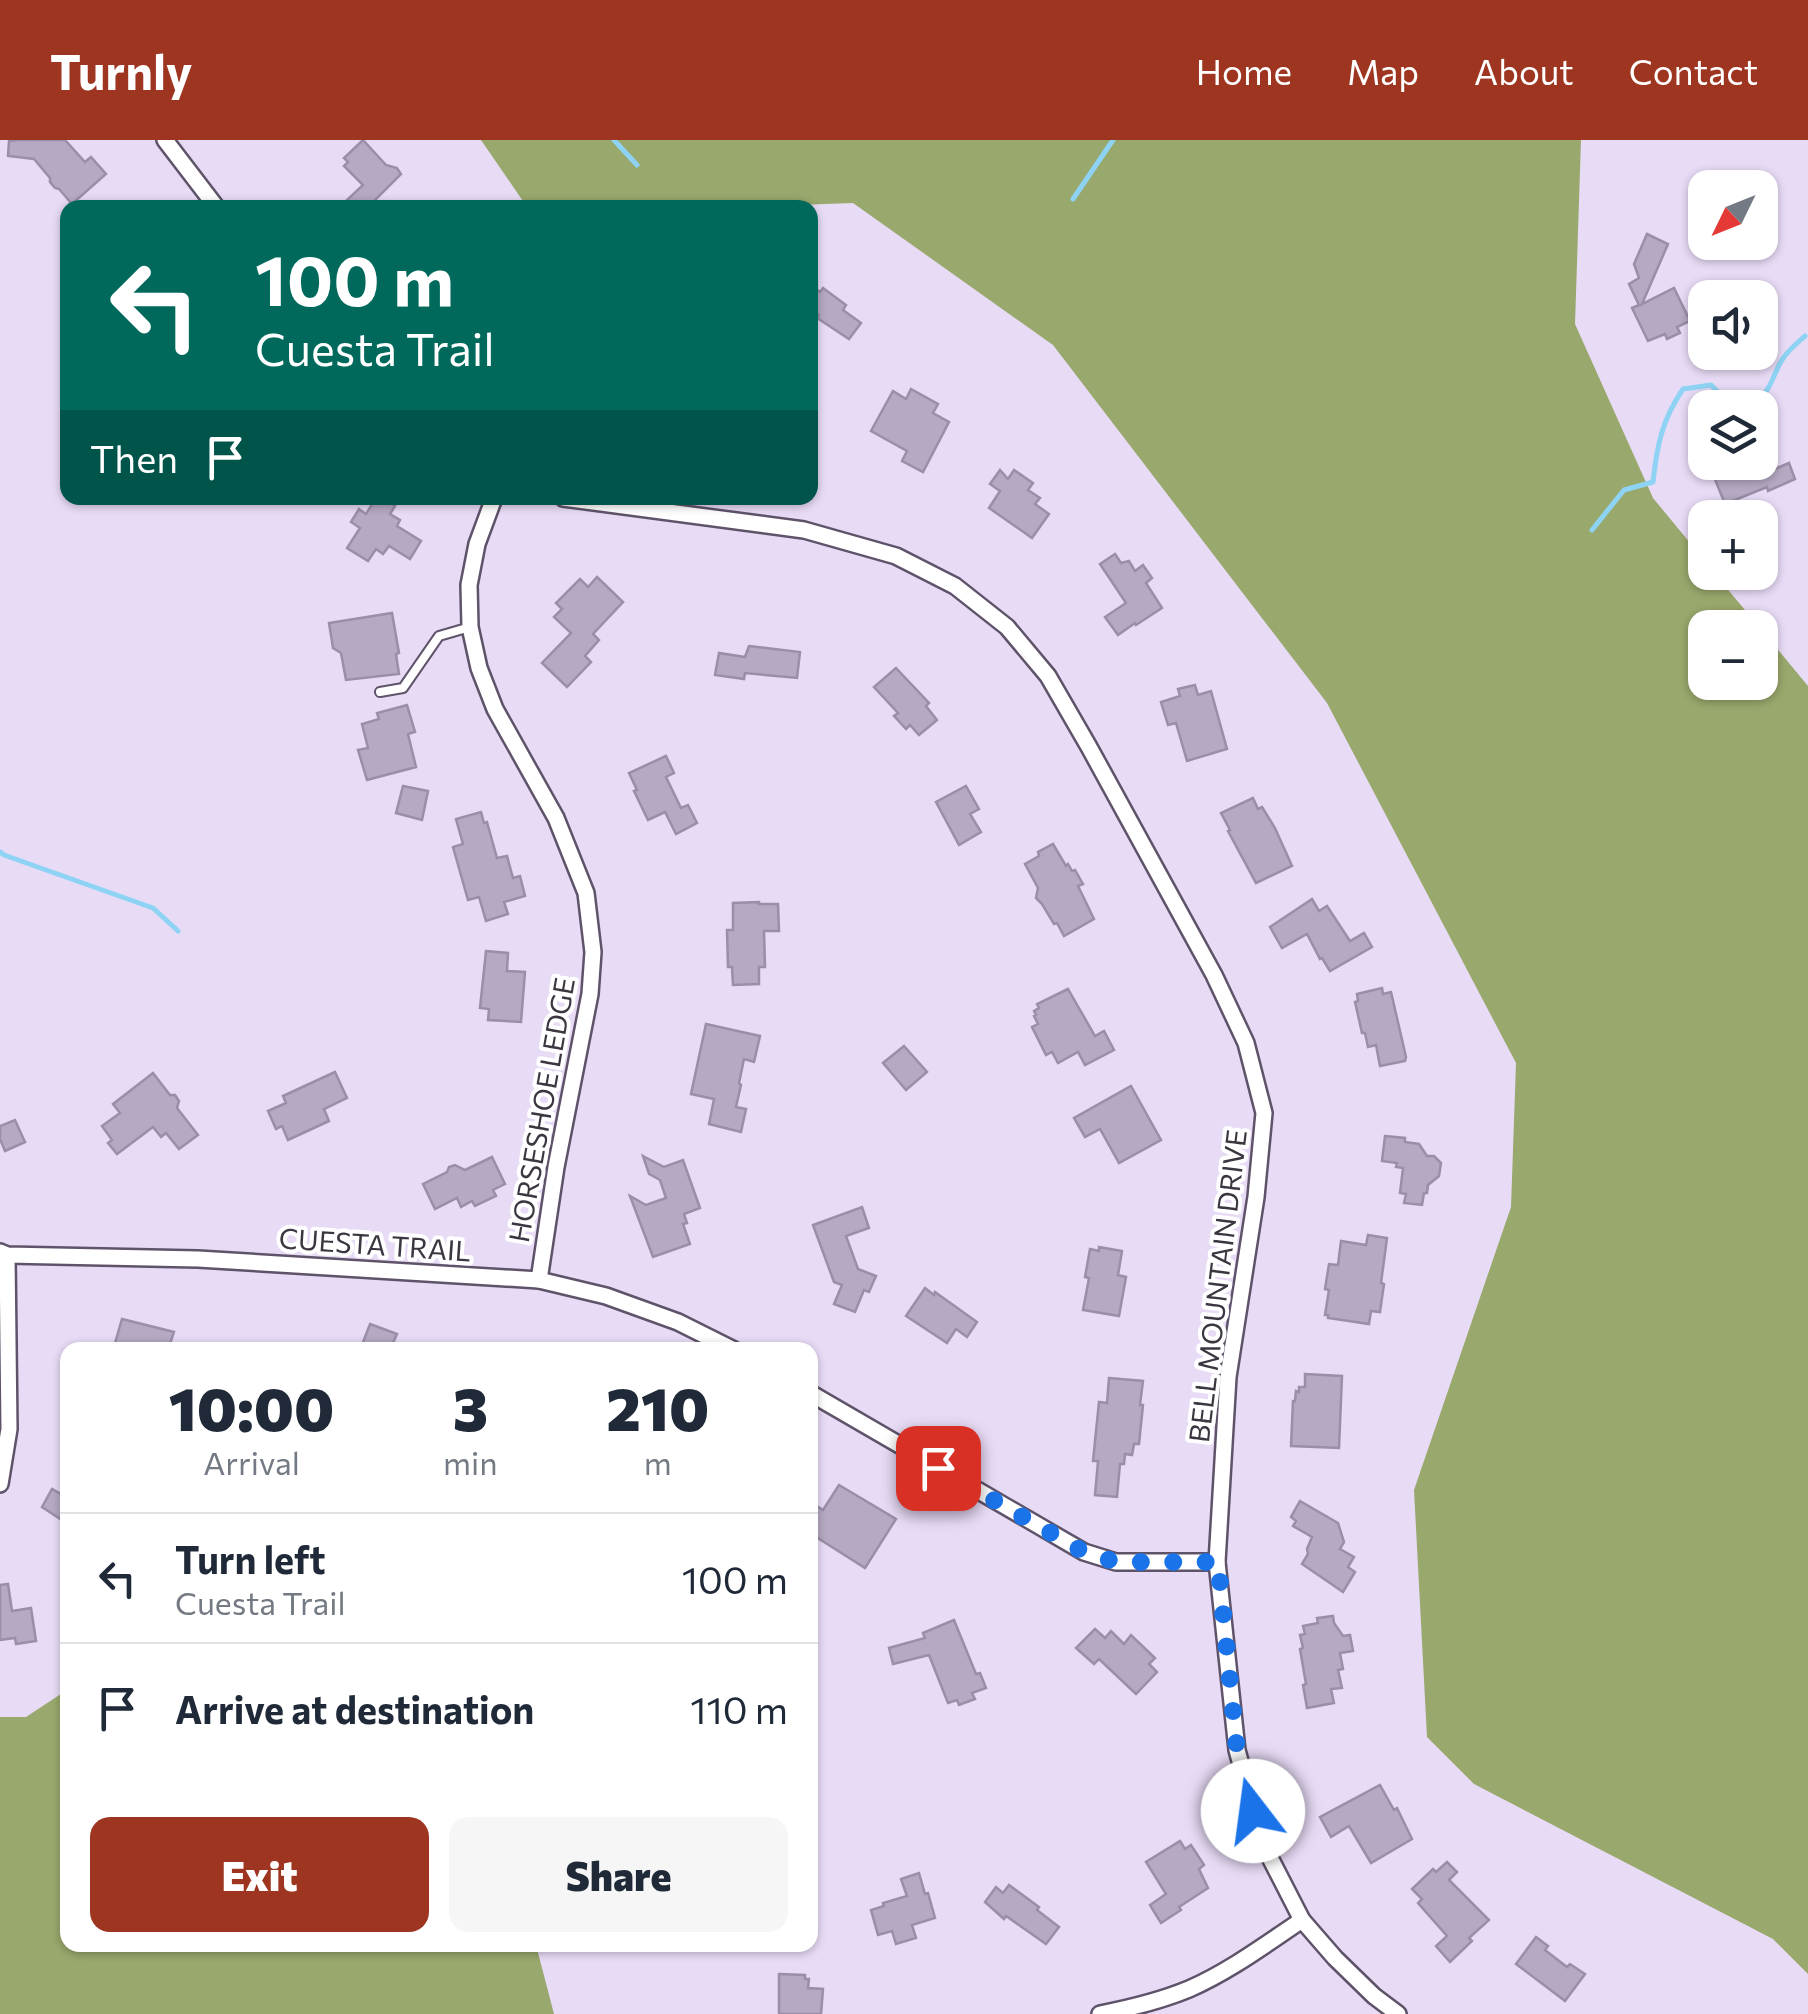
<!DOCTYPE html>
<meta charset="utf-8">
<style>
body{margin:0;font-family:Commissioner,sans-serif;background:#f6f6f7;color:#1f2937;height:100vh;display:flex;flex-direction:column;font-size:38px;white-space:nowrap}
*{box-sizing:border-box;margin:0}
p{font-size:32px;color:#747a83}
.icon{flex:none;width:55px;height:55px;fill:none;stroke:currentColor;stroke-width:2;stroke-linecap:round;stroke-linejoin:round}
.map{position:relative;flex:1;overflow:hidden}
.side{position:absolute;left:60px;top:1202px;width:758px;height:610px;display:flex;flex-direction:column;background:#fff;border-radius:20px;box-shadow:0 2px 8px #0004}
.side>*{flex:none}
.top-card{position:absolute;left:60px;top:60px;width:758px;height:305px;border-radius:20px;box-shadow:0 2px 8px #0004;background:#00695c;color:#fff;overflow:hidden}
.needle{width:65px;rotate:227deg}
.buttons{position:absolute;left:1688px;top:30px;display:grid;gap:20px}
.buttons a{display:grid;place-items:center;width:90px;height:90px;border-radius:20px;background:#fff;box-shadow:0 2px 8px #0004;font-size:50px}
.pin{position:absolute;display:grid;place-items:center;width:85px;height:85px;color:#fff;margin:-42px;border-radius:20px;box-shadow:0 5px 15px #0006}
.me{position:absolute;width:110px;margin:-55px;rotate:345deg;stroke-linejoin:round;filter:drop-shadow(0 0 8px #0008)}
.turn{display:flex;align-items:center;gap:35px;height:210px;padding:0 30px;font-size:45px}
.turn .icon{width:130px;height:130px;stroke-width:2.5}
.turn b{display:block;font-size:70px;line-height:85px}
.then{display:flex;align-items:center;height:95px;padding:0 30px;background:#0003;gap:20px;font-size:38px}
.eta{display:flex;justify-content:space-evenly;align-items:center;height:170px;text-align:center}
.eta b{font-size:60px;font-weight:800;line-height:70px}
.primary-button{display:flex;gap:20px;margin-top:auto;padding:20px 30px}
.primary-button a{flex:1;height:115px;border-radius:20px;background:#9e3520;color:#fff;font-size:40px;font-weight:800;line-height:115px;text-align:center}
.primary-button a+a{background:#f6f6f7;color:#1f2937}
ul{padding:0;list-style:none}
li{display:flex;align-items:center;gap:30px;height:130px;padding:0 30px;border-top:2px solid #e0e1e3}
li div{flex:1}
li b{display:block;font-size:38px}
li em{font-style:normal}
header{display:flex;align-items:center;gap:60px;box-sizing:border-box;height:140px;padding:0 50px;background:#9e3520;color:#fff}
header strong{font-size:48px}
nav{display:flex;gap:55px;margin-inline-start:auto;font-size:35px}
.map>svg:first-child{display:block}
.forest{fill:#99a86c}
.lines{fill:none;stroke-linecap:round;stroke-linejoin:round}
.stream{stroke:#8ed3f4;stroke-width:5}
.building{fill:#b6a9c3;stroke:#9b8ea8;stroke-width:2.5}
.lane-casing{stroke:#5f536a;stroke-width:12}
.street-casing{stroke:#5f536a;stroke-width:20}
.lane{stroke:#fff;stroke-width:8}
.street{stroke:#fff;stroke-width:15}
.route{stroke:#1a73e8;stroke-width:18;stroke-dasharray:0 32.4}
.labels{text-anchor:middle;stroke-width:8;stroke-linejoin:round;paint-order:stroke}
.street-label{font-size:28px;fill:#3c3641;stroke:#fff}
</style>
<header>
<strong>Turnly</strong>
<nav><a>Home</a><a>Map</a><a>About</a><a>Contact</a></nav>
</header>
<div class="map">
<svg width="1808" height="1874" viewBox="0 0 1808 1874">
<rect width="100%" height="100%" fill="#e8dbf6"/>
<g class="forest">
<polygon points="481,0 1581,0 1575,184 1653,358 1705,421 1705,432 1714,433 1760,488 1705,488 1705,542 1760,542 1760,488 1808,546 1808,1834 1773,1799 1474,1644 1427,1597 1414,1350 1511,1067 1516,923 1327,563 1053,205 853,63 709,68 527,67"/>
<polygon points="67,1550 68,1805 536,1805 554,1874 0,1874 0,1577 26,1577"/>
</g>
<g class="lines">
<g class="stream">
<polyline points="614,0 637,25"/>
<polyline points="1073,59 1113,0"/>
<path d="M1592 390 1624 350 1653 342C1657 305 1662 280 1683 249L1711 245C1727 263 1748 273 1767 250 1773 241 1776 229 1782 220 1787 211 1797 203 1805 196"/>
<polyline points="0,712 4,715 153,768 178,791"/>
</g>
</g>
<g class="building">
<polygon points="17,0 65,0 85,22 91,17 106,34 72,64 59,49 55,48 50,42 50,38 34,19 8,16 9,1"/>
<polygon points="363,0 386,25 397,28 401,34 375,60 383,68 354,68 347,60 363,45 344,26 348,22 344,18"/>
<polygon points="1647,94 1668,104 1642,164 1674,148 1690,181 1677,187 1680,193 1667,199 1665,194 1648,201 1632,168 1639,165 1629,144 1639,138 1634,124"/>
<polygon points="810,144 820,152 823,148 846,165 843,170 861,183 849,199 817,178 819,175 810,169"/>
<polygon points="911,249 938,264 933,273 949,282 923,332 902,321 907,311 871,291 893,251 906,259"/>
<polygon points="1708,322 1756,322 1761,335 1789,323 1795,339 1768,351 1767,347 1725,364"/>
<polygon points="1000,330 1008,339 1014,330 1033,343 1028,350 1040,358 1035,364 1049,374 1032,398 989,368 1000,351 990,344"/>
<polygon points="376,358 382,358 395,366 390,374 400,380 397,386 421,401 410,419 389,406 383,414 376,409 368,421 347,408 360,388 351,382 359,369 366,374"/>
<polygon points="1115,414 1121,423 1129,421 1135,431 1143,425 1152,438 1146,443 1162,468 1136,485 1135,483 1118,495 1105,477 1126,463 1100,424"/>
<polygon points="597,437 623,462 593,494 599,500 585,516 591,522 567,547 542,523 571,493 554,477 562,469 556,463 580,439 588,447"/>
<polygon points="392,473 399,513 396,514 399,534 346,540 341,513 333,508 329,483"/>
<polygon points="749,506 800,512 797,538 745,533 744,539 715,535 719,513 745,517"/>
<polygon points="896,528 929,563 926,566 937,580 919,595 910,585 906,589 894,576 898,573 874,547"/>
<polygon points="1195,545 1198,555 1211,551 1227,609 1187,621 1176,583 1168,585 1161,562 1180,556 1178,549"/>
<polygon points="407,565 415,592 408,594 416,627 367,640 358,610 368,608 362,584 379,579 377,573"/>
<polygon points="666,616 674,633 666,637 681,668 688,665 697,683 676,694 665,672 648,680 634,651 637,650 629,633"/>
<polygon points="403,646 428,651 422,680 396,673"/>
<polygon points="966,646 979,669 970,674 981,692 959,705 936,662"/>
<polygon points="1253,658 1258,669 1262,667 1275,688 1292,726 1256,743 1228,691 1230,690 1221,673"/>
<polygon points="481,672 484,683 487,682 497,718 507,716 513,738 520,736 525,756 504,762 508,774 486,781 479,757 468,760 453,707 463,704 456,679"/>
<polygon points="1053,704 1066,726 1068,724 1072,731 1075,730 1083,744 1078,746 1094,779 1064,796 1057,783 1054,784 1042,764 1036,758 1038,748 1025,724 1039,716 1038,712"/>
<polygon points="1312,759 1319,771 1327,766 1350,801 1364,793 1372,807 1330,831 1322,818 1320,819 1307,794 1282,808 1270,787"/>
<polygon points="759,762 759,764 778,764 779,791 764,791 765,827 759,827 759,844 733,845 732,827 728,827 727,790 733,790 733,763"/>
<polygon points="486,811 508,813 507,831 525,832 521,882 488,880 489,869 480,868"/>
<polygon points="1382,848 1383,854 1391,852 1406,917 1405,921 1380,926 1376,905 1368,907 1365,893 1362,893 1355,862 1358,861 1357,854"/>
<polygon points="1068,849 1095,896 1104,891 1114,910 1085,925 1078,912 1058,923 1052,912 1046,915 1032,887 1038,884 1034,876 1036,875 1034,871 1039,868 1037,864"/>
<polygon points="706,884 760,896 754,922 744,919 739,943 741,945 736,967 746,969 741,992 709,984 714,959 691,954"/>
<polygon points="904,906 927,932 906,950 883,923"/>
<polygon points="335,932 347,958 324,969 329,981 288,1000 282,986 276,989 268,971 286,963 283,956"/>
<polygon points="153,933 170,955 175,955 179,961 177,968 198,995 179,1009 166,993 161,997 153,987 117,1014 108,1003 112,1000 102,986 120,973 113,964"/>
<polygon points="1131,946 1161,1000 1119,1023 1100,989 1085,997 1074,978"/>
<polygon points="15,980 25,1002 5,1011 0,999 0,986"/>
<polygon points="1385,996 1405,998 1405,1002 1419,1004 1427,1016 1434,1016 1441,1023 1439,1036 1428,1045 1427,1053 1424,1053 1422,1065 1404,1063 1406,1054 1400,1053 1403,1028 1396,1027 1397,1023 1382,1021"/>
<polygon points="643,1016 664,1027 683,1020 700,1068 684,1074 687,1083 683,1084 690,1104 653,1117 630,1056 646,1065 666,1058 660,1040 649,1034"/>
<polygon points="492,1017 505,1044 493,1050 496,1056 475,1066 472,1061 461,1067 457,1058 435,1069 423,1044 447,1032 449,1027 455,1025 465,1030"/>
<polygon points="862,1067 869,1088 846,1096 858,1129 876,1136 869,1152 864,1150 855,1172 834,1164 842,1145 834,1142 813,1085"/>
<polygon points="1368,1095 1387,1098 1381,1143 1384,1144 1380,1172 1371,1171 1369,1184 1328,1178 1328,1175 1325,1175 1329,1150 1325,1149 1329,1124 1338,1125 1341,1101 1366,1105"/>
<polygon points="1099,1107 1122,1111 1118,1135 1126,1137 1119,1176 1083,1170 1089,1138 1085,1137 1090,1109 1099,1111"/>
<polygon points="925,1148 934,1155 935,1152 977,1182 967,1197 956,1189 947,1203 906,1176"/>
<polygon points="122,1179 174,1192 168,1210 113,1210"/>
<polygon points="370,1184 397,1194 390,1210 360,1210"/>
<polygon points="1305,1234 1342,1236 1339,1308 1291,1306 1293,1261 1295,1261 1296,1251 1299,1252 1299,1247 1305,1247"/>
<polygon points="1109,1238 1143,1241 1140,1265 1143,1265 1139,1304 1134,1304 1132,1315 1125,1314 1124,1324 1120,1324 1117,1357 1095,1355 1098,1321 1093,1321 1099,1262 1107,1263"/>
<polygon points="839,1345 896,1379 865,1428 810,1393 810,1372 815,1365 823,1370"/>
<polygon points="68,1347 68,1384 42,1367 52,1349 63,1355"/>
<polygon points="1300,1361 1338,1383 1344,1402 1340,1409 1354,1417 1348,1427 1355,1432 1343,1452 1302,1424 1308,1414 1307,1409 1312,1397 1293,1386 1296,1381 1291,1377"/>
<polygon points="8,1444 12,1471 31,1468 36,1501 16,1504 15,1498 0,1500 0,1445"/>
<polygon points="1333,1476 1334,1483 1343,1496 1350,1495 1353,1511 1340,1513 1343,1529 1338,1530 1342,1548 1331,1549 1334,1563 1307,1568 1303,1545 1306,1544 1300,1509 1303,1508 1300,1495 1305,1494 1303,1486 1318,1483 1317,1478"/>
<polygon points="954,1480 976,1534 980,1533 986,1548 972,1553 975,1559 959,1565 957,1560 948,1563 929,1515 893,1524 889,1508 925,1498 923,1493"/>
<polygon points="1095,1489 1105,1498 1111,1491 1124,1504 1131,1495 1155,1518 1149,1524 1157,1532 1136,1554 1099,1519 1094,1524 1076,1508"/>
<polygon points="1380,1645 1394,1670 1397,1668 1412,1699 1371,1723 1349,1686 1331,1697 1320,1677"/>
<polygon points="1180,1701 1185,1709 1191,1705 1204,1725 1199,1729 1208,1748 1179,1767 1181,1770 1161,1783 1150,1765 1166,1754 1146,1722"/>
<polygon points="1447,1722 1457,1732 1449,1740 1489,1780 1469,1798 1472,1801 1450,1822 1436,1806 1447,1796 1418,1763 1422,1759 1412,1749 1433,1729 1436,1732"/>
<polygon points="919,1733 925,1754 928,1753 935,1778 912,1785 916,1798 896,1804 892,1791 878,1795 871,1770 884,1766 883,1763 907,1756 901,1739"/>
<polygon points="1009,1745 1039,1767 1037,1770 1059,1787 1046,1804 1006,1776 1004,1779 985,1762 996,1747 1003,1753"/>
<polygon points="1536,1797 1548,1806 1545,1810 1567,1827 1570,1824 1585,1834 1565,1861 1516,1824"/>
<polygon points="779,1834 805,1835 805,1839 809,1839 808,1848 823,1849 821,1874 779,1874"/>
</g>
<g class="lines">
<g class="lane-casing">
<polyline id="lane" points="380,552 403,548 439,496 470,487"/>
</g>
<g class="street-casing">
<g id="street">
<polyline points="165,0 217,68"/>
<polyline points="494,358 477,404 469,445 470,487 479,528 495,569 556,678 586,753 593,812 590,854 556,1027 539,1140"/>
<polyline points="563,358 804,390 896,416 955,446 1007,487 1048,536 1089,607 1214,835 1246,903 1264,973 1256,1057 1228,1237 1217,1422 1237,1610 1262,1702 1302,1780 1335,1818 1374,1856 1398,1874"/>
<polyline points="0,1112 7,1115 198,1119 539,1140 606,1156 678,1182 734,1210"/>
<polyline points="810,1253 1084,1412 1116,1422 1217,1422"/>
<polyline points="0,1344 9,1289 7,1115"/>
<path d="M1100 1874C1131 1868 1160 1861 1189 1849 1230 1831 1266 1804 1302 1780"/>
</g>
</g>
<use href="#lane" class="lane"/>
<use href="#street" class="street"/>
</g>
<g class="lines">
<polyline class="route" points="938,1328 1084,1412 1116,1422 1218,1422 1237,1610 1253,1671"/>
</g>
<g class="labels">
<g class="street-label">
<text transform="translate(542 970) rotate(-80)" y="10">HORSESHOE LEDGE</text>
<text transform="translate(375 1105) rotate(4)" y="10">CUESTA TRAIL</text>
<text transform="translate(1218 1146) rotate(-83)" y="10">BELL MOUNTAIN DRIVE</text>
</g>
</g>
</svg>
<div class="buttons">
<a><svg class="needle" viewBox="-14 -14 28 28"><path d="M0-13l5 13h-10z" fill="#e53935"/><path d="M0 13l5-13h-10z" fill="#747a83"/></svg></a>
<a><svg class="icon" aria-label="sound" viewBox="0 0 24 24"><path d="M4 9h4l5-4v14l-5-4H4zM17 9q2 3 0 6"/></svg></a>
<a><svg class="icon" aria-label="layers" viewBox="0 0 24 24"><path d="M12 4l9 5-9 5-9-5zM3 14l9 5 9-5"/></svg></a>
<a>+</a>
<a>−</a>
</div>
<div class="pin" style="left:938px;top:1328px;background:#d93025"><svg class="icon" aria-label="arrive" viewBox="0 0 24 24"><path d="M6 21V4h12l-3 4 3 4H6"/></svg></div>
<svg class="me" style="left:1253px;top:1671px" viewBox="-20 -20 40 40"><circle r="19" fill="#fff"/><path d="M0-13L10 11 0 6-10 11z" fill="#1a73e8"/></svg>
<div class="top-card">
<div class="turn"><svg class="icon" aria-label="left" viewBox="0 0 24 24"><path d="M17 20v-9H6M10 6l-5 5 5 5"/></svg><div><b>100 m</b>Cuesta Trail</div></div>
<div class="then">Then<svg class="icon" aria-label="arrive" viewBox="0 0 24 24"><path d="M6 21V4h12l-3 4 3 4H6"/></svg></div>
</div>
<section class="side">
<div class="eta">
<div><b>10:00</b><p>Arrival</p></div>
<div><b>3</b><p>min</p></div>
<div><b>210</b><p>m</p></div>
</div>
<ul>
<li><svg class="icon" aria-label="left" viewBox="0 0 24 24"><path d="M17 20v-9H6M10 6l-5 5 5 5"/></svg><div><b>Turn left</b><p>Cuesta Trail</p></div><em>100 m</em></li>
<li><svg class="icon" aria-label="arrive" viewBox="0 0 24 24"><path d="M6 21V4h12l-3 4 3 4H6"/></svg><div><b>Arrive at destination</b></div><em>110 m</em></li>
</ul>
<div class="primary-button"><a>Exit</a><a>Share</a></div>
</section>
</div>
